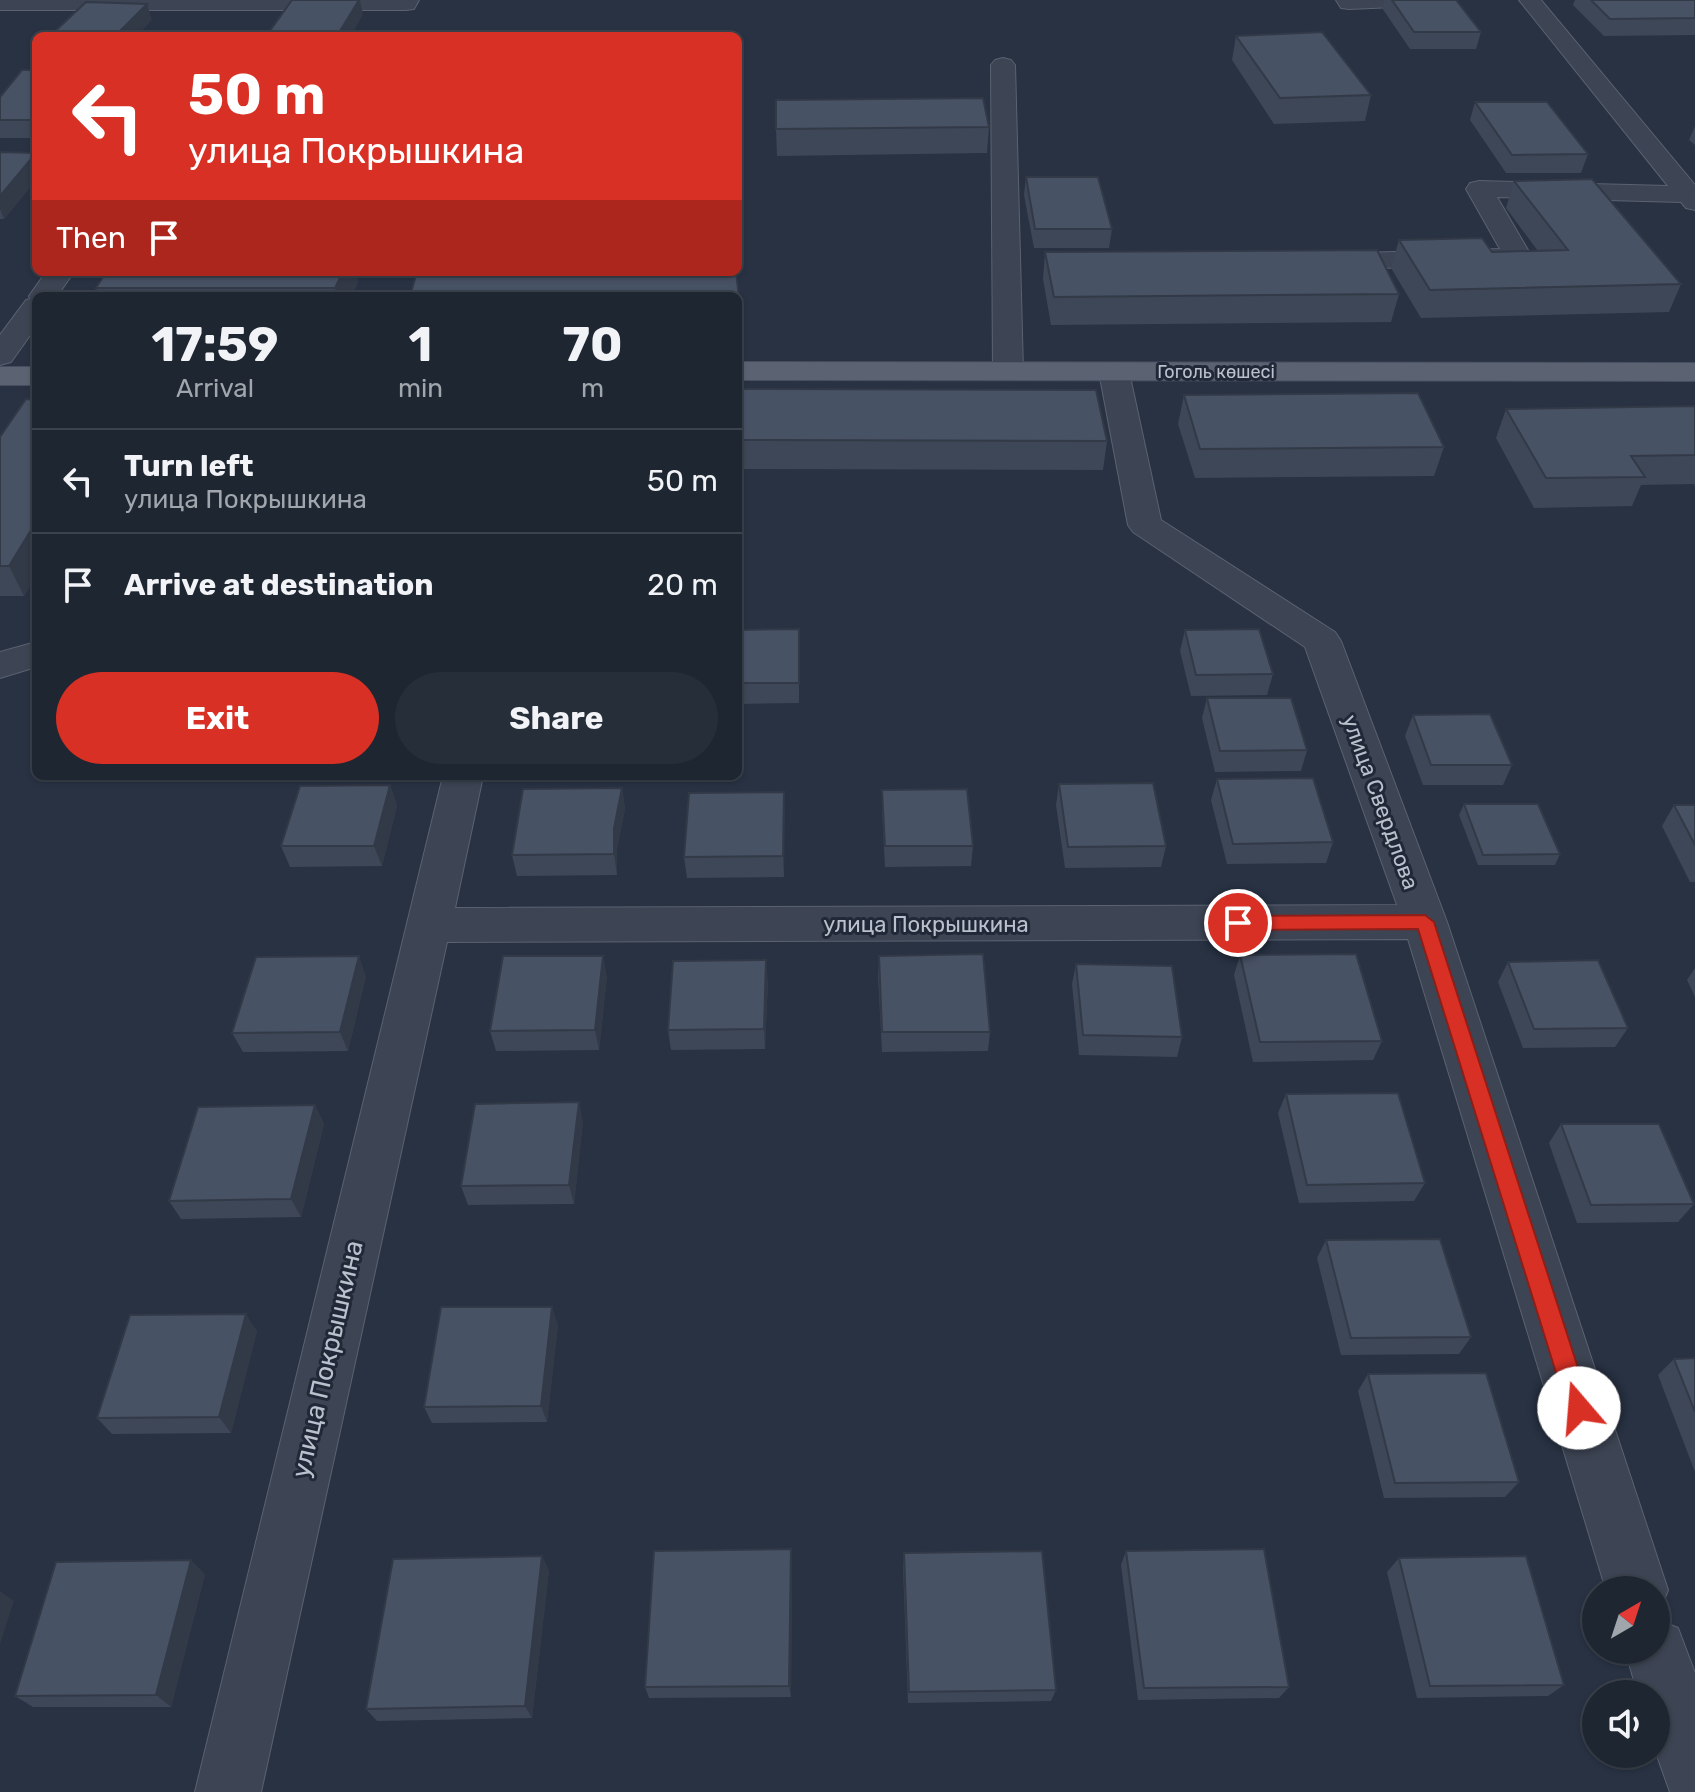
<!DOCTYPE html>
<meta charset="utf-8">
<style>
body{margin:0;font-family:Rubik,sans-serif;background:#262e3a;color:#f1f3f6;height:100vh;display:flex;flex-direction:column;font-size:30px;white-space:nowrap}
*{box-sizing:border-box;margin:0}
p{font-size:26px;color:#a1a5ac}
.icon{flex:none;width:44px;height:44px;fill:none;stroke:currentColor;stroke-width:2;stroke-linecap:round;stroke-linejoin:round}
.map{position:relative;flex:1;overflow:hidden}
.sheet{position:absolute;left:32px;top:292px;width:710px;height:488px;display:flex;flex-direction:column;background:#1e2632;border-radius:12px;box-shadow:0 2px 6px #0004,0 0 0 2px #3c434d}
.sheet>*{flex:none}
.top-card{position:absolute;left:32px;top:32px;width:710px;height:244px;border-radius:12px;box-shadow:0 2px 6px #0004,0 0 0 2px #3c434d;background:#d93025;color:#fff;overflow:hidden}
.needle{width:52px;rotate:39deg}
.buttons{position:absolute;left:1582px;top:1576px;display:grid;gap:16px}
.buttons a{display:grid;place-items:center;width:88px;height:88px;border-radius:50%;background:#1e2632;box-shadow:0 2px 6px #0004,0 0 0 2px #3c434d;font-size:40px}
.pin{position:absolute;display:grid;place-items:center;width:68px;height:68px;color:#fff;margin:-34px;border:4px solid #fff;border-radius:50%;box-shadow:0 2px 8px #0007}
.me{position:absolute;width:88px;margin:-44px;rotate:342deg;stroke-linejoin:round;filter:drop-shadow(0 0 6px #0008)}
.turn{display:flex;align-items:center;gap:28px;height:168px;padding:0 24px;font-size:36px}
.turn .icon{width:104px;height:104px;stroke-width:2.5}
.turn b{display:block;font-size:56px;line-height:68px}
.then{display:flex;align-items:center;height:76px;padding:0 24px;background:#0003;gap:16px;font-size:30px}
.eta{display:flex;justify-content:space-evenly;align-items:center;height:136px;text-align:center}
.eta b{font-size:48px;font-weight:700;line-height:56px}
.primary-button{display:flex;gap:16px;margin-top:auto;padding:16px 24px}
.primary-button a{flex:1;height:92px;border-radius:48px;background:#d93025;color:#fff;font-size:32px;font-weight:700;line-height:92px;text-align:center}
.primary-button a+a{background:#262e3a;color:#f1f3f6}
ul{padding:0;list-style:none}
li{display:flex;align-items:center;gap:24px;height:104px;padding:0 24px;border-top:2px solid #3c434d}
li div{flex:1}
li b{display:block;font-size:30px}
li em{font-style:normal}
.map>svg:first-child{display:block}
.lines{fill:none;stroke-linecap:round;stroke-linejoin:round}
.minor-casing{stroke:#5b6270;stroke-width:2}
.major-casing{stroke:#464d5c;stroke-width:2}
.minor{fill:#3d4453;fill-rule:evenodd}
.major{fill:#5b6373;fill-rule:evenodd}
.wall{fill:#3e4757}
.shaded-wall{fill:#323947}
.building{fill:#485265;stroke:#323947;stroke-width:2}
.route{fill:#d93025;stroke:#8d1f18;stroke-width:2}
.labels{text-anchor:middle;stroke-width:6;stroke-linejoin:round;paint-order:stroke}
.far-street-label{font-size:18px;fill:#bac0cc;stroke:#212938}
.street-label{font-size:22px;fill:#bac0cc;stroke:#212938}
.near-street-label{font-size:26px;fill:#bac0cc;stroke:#212938}
</style>
<div class="map">
<svg width="1695" height="1792" viewBox="0 0 1695 1792">
<rect width="100%" height="100%" fill="#283243"/>
<g class="lines">
<g class="minor-casing">
<g id="minor">
<polygon points="0,0 419,0 414,9 406,10 0,10"/>
<polygon points="1336,0 1428,0 1417,6 1349,9 1341,8"/>
<polygon points="1519,0 1541,0 1695,185 1695,210 1686,208 1681,202 1497,197 1532,257 1528,263 1324,270 1314,268 1310,262 1314,256 1324,254 1500,249 1466,189 1470,183 1479,181 1668,186"/>
<polygon points="1003,58 1011,60 1015,65 1023,371 1019,378 1008,380 997,378 993,371 991,65 995,60"/>
<polygon points="46,272 74,272 57,296 36,296 36,327 11,362 0,365 0,335 26,300 30,299 29,296"/>
<polygon points="1114,363 1125,365 1129,372 1161,520 1335,632 1341,641 1447,922 1668,1590 1659,1612 1656,1613 1656,1590 1606,1590 1408,939 447,942 261,1792 195,1792 443,776 483,776 455,908 1397,905 1305,647 1133,532 1128,525 1099,372 1103,365"/>
<polygon points="36,642 36,667 0,678 0,652"/>
<polygon points="1656,1619 1678,1628 1695,1673 1695,1792 1670,1792 1656,1753 1656,1694 1638,1694 1625,1650 1656,1650"/>
</g>
</g>
<g class="major-casing">
<g id="major">
<polygon points="738,362 1695,363 1695,381 738,380"/>
<rect x="0" y="367" width="36" height="18"/>
</g>
</g>
<use href="#minor" class="minor"/>
<use href="#major" class="major"/>
</g>
<g class="wall">
<polygon points="1384,0 1456,0 1481,32 1476,49 1410,49 1382,8"/>
<polygon points="1575,0 1695,0 1695,35 1604,36 1573,5"/>
<polygon points="1236,36 1371,95 1365,121 1274,124 1232,60"/>
<polygon points="36,70 36,138 0,138 0,97"/>
<polygon points="1475,102 1588,154 1581,173 1506,173 1470,120"/>
<polygon points="1695,126 1695,145 1689,140"/>
<polygon points="989,127 987,153 777,156 776,129"/>
<polygon points="0,152 36,153 36,180 4,219 0,219"/>
<polygon points="1026,177 1112,229 1109,248 1034,248 1024,195"/>
<polygon points="1514,181 1681,284 1669,312 1421,318 1391,268 1399,240 1492,252 1538,251 1506,208"/>
<polygon points="1045,252 1399,294 1391,322 1051,325 1043,279"/>
<polygon points="106,272 356,272 358,282 352,296 99,296 96,288"/>
<polygon points="738,296 739,297 741,325 738,325"/>
<polygon points="738,389 1107,441 1103,470 738,469"/>
<polygon points="1184,395 1444,447 1434,476 1195,478 1178,424"/>
<polygon points="36,400 36,576 24,596 0,596 0,437"/>
<polygon points="1695,406 1695,486 1694,484 1641,485 1632,506 1534,508 1496,438 1506,409"/>
<polygon points="799,629 799,703 738,704 738,630"/>
<polygon points="1185,630 1273,674 1267,695 1191,696 1180,651"/>
<polygon points="1207,698 1307,750 1301,771 1215,772 1202,718"/>
<polygon points="1413,715 1512,765 1503,785 1423,785 1405,736"/>
<polygon points="1217,779 1333,842 1326,863 1227,864 1211,800"/>
<polygon points="1059,784 1166,846 1161,867 1065,868 1056,805"/>
<polygon points="390,785 397,806 382,866 290,867 281,846"/>
<polygon points="622,788 625,809 617,849 617,875 517,876 512,855"/>
<polygon points="882,790 973,846 971,866 885,867 882,810"/>
<polygon points="784,792 784,877 687,878 684,857"/>
<polygon points="1464,804 1560,854 1555,865 1478,865 1459,815"/>
<polygon points="1674,805 1695,805 1695,882 1690,882 1662,826"/>
<polygon points="1240,955 1382,1041 1373,1060 1253,1062 1234,975"/>
<polygon points="879,956 990,1032 988,1051 882,1052 878,976"/>
<polygon points="1508,962 1628,1028 1615,1047 1523,1048 1498,982"/>
<polygon points="1076,964 1182,1037 1177,1057 1079,1055 1072,984"/>
<polygon points="1695,968 1695,997 1687,980"/>
<polygon points="366,976 348,1051 243,1052 232,1033"/>
<polygon points="607,976 599,1050 496,1051 490,1031"/>
<polygon points="768,980 765,1049 671,1050 668,1030"/>
<polygon points="1286,1094 1425,1183 1414,1201 1299,1203 1278,1113"/>
<polygon points="315,1105 324,1124 301,1217 181,1219 169,1201"/>
<polygon points="583,1121 574,1204 468,1205 461,1186"/>
<polygon points="1561,1124 1694,1204 1678,1222 1577,1223 1549,1143"/>
<polygon points="1326,1240 1471,1337 1459,1354 1341,1355 1317,1258"/>
<polygon points="558,1324 547,1422 432,1423 424,1407"/>
<polygon points="257,1331 231,1433 112,1434 97,1418"/>
<polygon points="1695,1358 1695,1472 1658,1375 1674,1359"/>
<polygon points="1368,1374 1519,1482 1505,1497 1384,1498 1358,1391"/>
<polygon points="1126,1551 1289,1687 1279,1698 1138,1700 1121,1565"/>
<polygon points="904,1553 1056,1690 1051,1701 908,1703 903,1567"/>
<polygon points="1399,1558 1564,1685 1548,1696 1417,1698 1387,1572"/>
<polygon points="792,1563 791,1697 649,1698 645,1687"/>
<polygon points="549,1570 532,1718 377,1721 366,1709"/>
<polygon points="205,1574 171,1707 33,1707 15,1696"/>
</g>
<g class="shaded-wall">
<polygon points="359,0 360,0 363,15 351,36 337,36"/>
<polygon points="147,4 152,20 137,36 115,36"/>
<polygon points="36,153 36,180 4,219 0,209 0,196"/>
<polygon points="740,175 741,194 738,250 738,213"/>
<polygon points="343,272 356,272 358,282 352,296 337,296 335,288"/>
<polygon points="36,522 36,576 24,596 9,566"/>
<polygon points="390,785 397,806 382,866 374,846"/>
<polygon points="622,788 625,809 617,849 617,875 614,854 614,828"/>
<polygon points="784,792 785,813 784,877 783,856"/>
<polygon points="359,956 366,976 348,1051 340,1032"/>
<polygon points="603,956 607,976 599,1050 595,1030"/>
<polygon points="766,960 768,980 765,1049 764,1029"/>
<polygon points="579,1102 583,1121 574,1204 569,1185"/>
<polygon points="315,1105 324,1124 301,1217 291,1199"/>
<polygon points="552,1307 558,1324 547,1422 541,1406"/>
<polygon points="246,1314 257,1331 231,1433 219,1417"/>
<polygon points="791,1549 792,1563 791,1697 789,1686"/>
<polygon points="542,1556 549,1570 532,1718 525,1706"/>
<polygon points="191,1560 205,1574 171,1707 156,1695"/>
<polygon points="0,1591 14,1601 0,1644"/>
</g>
<g class="building">
<polygon points="292,0 359,0 337,36 267,35"/>
<polygon points="1392,0 1456,0 1481,32 1414,32"/>
<polygon points="1591,0 1695,0 1695,18 1610,19"/>
<polygon points="86,2 147,4 115,36 50,36"/>
<polygon points="1322,32 1371,95 1280,98 1236,36"/>
<polygon points="22,70 36,70 36,120 0,120 0,97"/>
<polygon points="983,98 989,127 776,129 776,100"/>
<polygon points="1475,102 1547,102 1588,154 1512,155"/>
<polygon points="0,152 36,153 0,196"/>
<polygon points="738,175 740,175 738,213"/>
<polygon points="1026,177 1098,177 1112,229 1035,229"/>
<polygon points="1592,179 1681,284 1430,290 1399,240 1482,238 1492,252 1568,250 1514,181"/>
<polygon points="1377,250 1399,294 1054,297 1045,252"/>
<polygon points="106,272 343,272 335,288 96,288"/>
<polygon points="417,272 736,272 739,297 738,296 410,296"/>
<polygon points="738,389 1096,390 1107,441 738,440"/>
<polygon points="1418,393 1444,447 1200,449 1184,395"/>
<polygon points="26,399 36,400 36,522 9,566 0,566 0,437"/>
<polygon points="1695,406 1695,455 1631,456 1645,477 1546,478 1506,409"/>
<polygon points="799,629 799,683 738,683 738,630"/>
<polygon points="1259,629 1273,674 1196,675 1185,630"/>
<polygon points="1207,698 1291,698 1307,750 1220,751"/>
<polygon points="1490,714 1512,765 1431,765 1413,715"/>
<polygon points="1313,778 1333,842 1233,844 1217,779"/>
<polygon points="1153,783 1166,846 1068,847 1059,784"/>
<polygon points="390,785 374,846 281,846 300,786"/>
<polygon points="622,788 614,828 614,854 512,855 523,789"/>
<polygon points="967,789 973,846 885,846 882,790"/>
<polygon points="784,792 783,856 684,857 689,793"/>
<polygon points="1464,804 1538,804 1560,854 1483,855"/>
<polygon points="1674,805 1695,805 1695,845"/>
<polygon points="983,954 990,1032 882,1032 879,956"/>
<polygon points="1356,954 1382,1041 1260,1042 1240,955"/>
<polygon points="359,956 340,1032 232,1033 256,957"/>
<polygon points="503,956 603,956 595,1030 490,1031"/>
<polygon points="766,960 764,1029 668,1030 673,961"/>
<polygon points="1598,960 1628,1028 1534,1029 1508,962"/>
<polygon points="1076,964 1172,966 1182,1037 1083,1035"/>
<polygon points="1398,1093 1425,1183 1307,1185 1286,1094"/>
<polygon points="579,1102 569,1185 461,1186 475,1104"/>
<polygon points="315,1105 291,1199 169,1201 198,1107"/>
<polygon points="1561,1124 1659,1124 1694,1204 1591,1205"/>
<polygon points="1440,1239 1471,1337 1351,1338 1326,1240"/>
<polygon points="441,1307 552,1307 541,1406 424,1407"/>
<polygon points="246,1314 219,1417 97,1418 130,1315"/>
<polygon points="1695,1358 1695,1412 1674,1359"/>
<polygon points="1486,1373 1519,1482 1395,1483 1368,1374"/>
<polygon points="791,1549 789,1686 645,1687 654,1551"/>
<polygon points="1264,1549 1289,1687 1144,1688 1126,1551"/>
<polygon points="1042,1551 1056,1690 909,1692 904,1553"/>
<polygon points="542,1556 525,1706 366,1709 393,1559"/>
<polygon points="1526,1556 1564,1685 1430,1686 1399,1558"/>
<polygon points="191,1560 156,1695 15,1696 56,1562"/>
</g>
<polygon class="route" points="1425,915 1434,922 1591,1408 1587,1416 1579,1419 1571,1416 1567,1408 1418,929 1238,930 1229,923 1238,916"/>
<g class="labels">
<g class="far-street-label">
<text x="1216" y="378">Гоголь көшесі</text>
</g>
<g class="street-label">
<text transform="translate(1381 802) rotate(70)" y="8">улица Свердлова</text>
<text x="926" y="932">улица Покрышкина</text>
</g>
<g class="near-street-label">
<text transform="translate(327 1359) rotate(-77)" y="9">улица Покрышкина</text>
</g>
</g>
</svg>
<div class="buttons">
<a><svg class="needle" viewBox="-14 -14 28 28"><path d="M0-13l5 13h-10z" fill="#e53935"/><path d="M0 13l5-13h-10z" fill="#a1a5ac"/></svg></a>
<a><svg class="icon" aria-label="sound" viewBox="0 0 24 24"><path d="M4 9h4l5-4v14l-5-4H4zM17 9q2 3 0 6"/></svg></a>
</div>
<div class="pin" style="left:1238px;top:923px;background:#d93025"><svg class="icon" aria-label="arrive" viewBox="0 0 24 24"><path d="M6 21V4h12l-3 4 3 4H6"/></svg></div>
<svg class="me" style="left:1579px;top:1408px" viewBox="-20 -20 40 40"><circle r="19" fill="#fff"/><path d="M0-13L10 11 0 6-10 11z" fill="#d93025"/></svg>
<div class="top-card">
<div class="turn"><svg class="icon" aria-label="left" viewBox="0 0 24 24"><path d="M17 20v-9H6M10 6l-5 5 5 5"/></svg><div><b>50 m</b>улица Покрышкина</div></div>
<div class="then">Then<svg class="icon" aria-label="arrive" viewBox="0 0 24 24"><path d="M6 21V4h12l-3 4 3 4H6"/></svg></div>
</div>
<section class="sheet">
<div class="eta">
<div><b>17:59</b><p>Arrival</p></div>
<div><b>1</b><p>min</p></div>
<div><b>70</b><p>m</p></div>
</div>
<ul>
<li><svg class="icon" aria-label="left" viewBox="0 0 24 24"><path d="M17 20v-9H6M10 6l-5 5 5 5"/></svg><div><b>Turn left</b><p>улица Покрышкина</p></div><em>50 m</em></li>
<li><svg class="icon" aria-label="arrive" viewBox="0 0 24 24"><path d="M6 21V4h12l-3 4 3 4H6"/></svg><div><b>Arrive at destination</b></div><em>20 m</em></li>
</ul>
<div class="primary-button"><a>Exit</a><a>Share</a></div>
</section>
</div>
